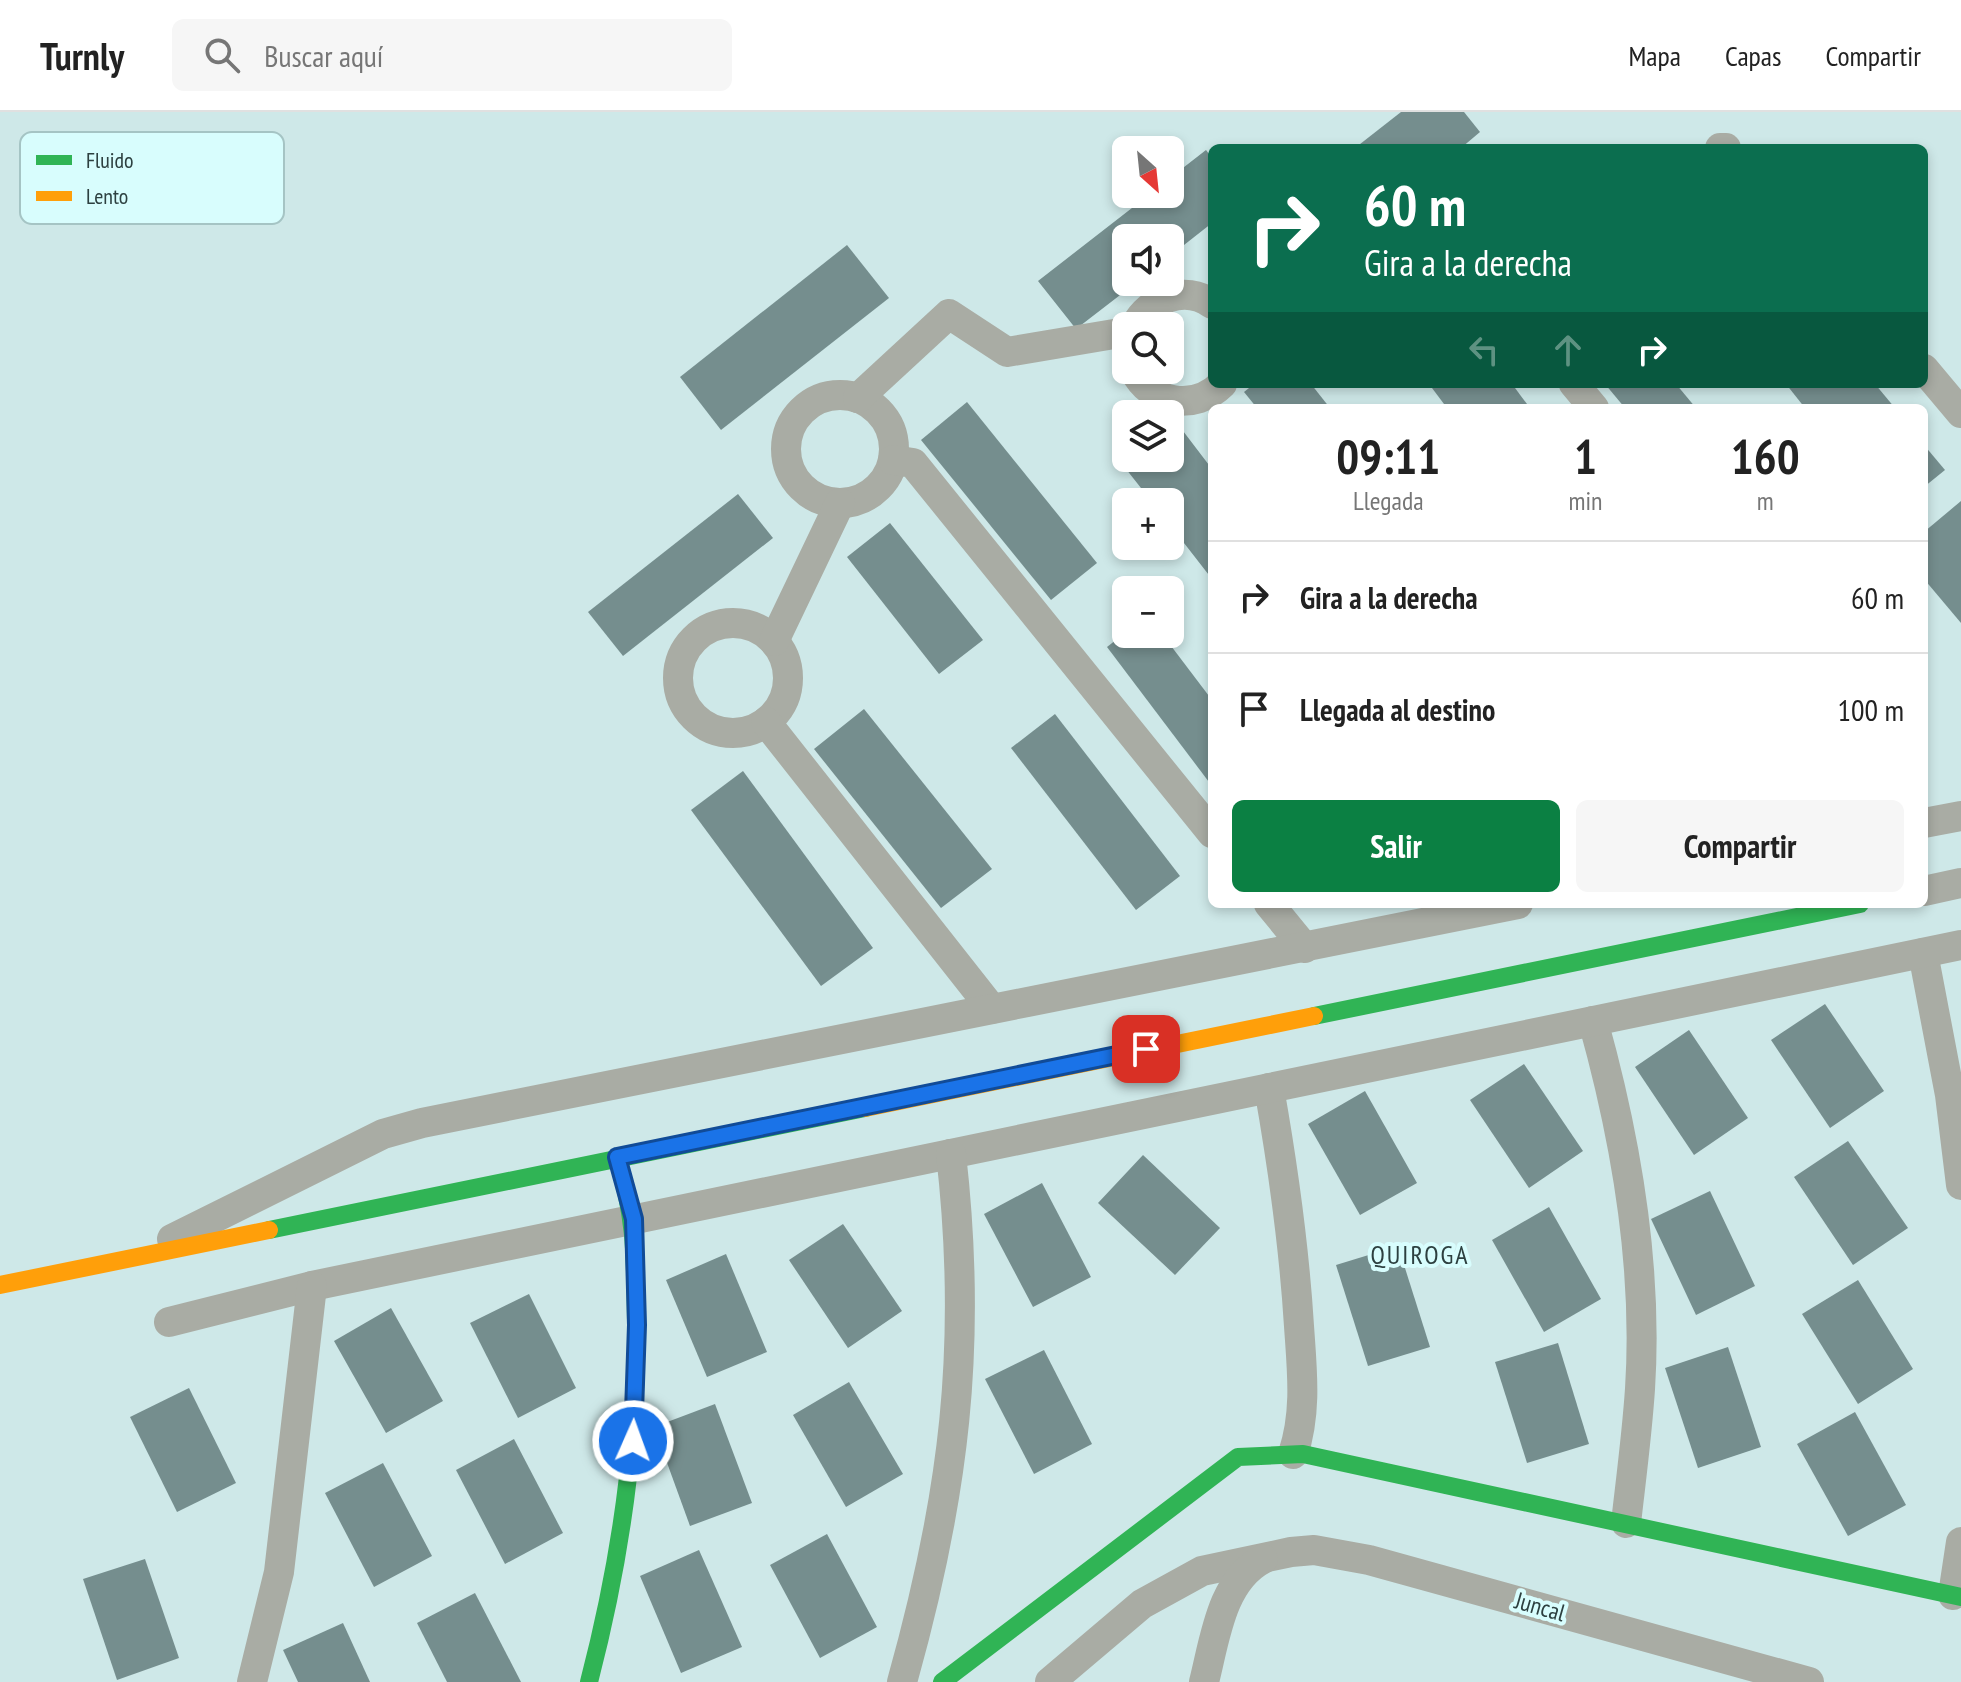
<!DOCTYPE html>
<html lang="es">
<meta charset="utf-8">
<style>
body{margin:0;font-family:"PT Sans Narrow",sans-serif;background:#f6f6f6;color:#222;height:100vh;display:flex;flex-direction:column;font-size:30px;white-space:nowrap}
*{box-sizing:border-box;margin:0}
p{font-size:26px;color:#767676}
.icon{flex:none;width:44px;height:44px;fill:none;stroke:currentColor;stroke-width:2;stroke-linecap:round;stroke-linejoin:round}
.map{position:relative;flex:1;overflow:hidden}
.sheet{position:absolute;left:1208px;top:292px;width:720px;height:504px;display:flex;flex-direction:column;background:#fff;border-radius:12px;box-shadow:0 4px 12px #0003}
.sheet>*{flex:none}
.hud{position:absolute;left:1208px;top:32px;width:720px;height:244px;border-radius:12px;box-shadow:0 4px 12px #0003;background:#0b6e4f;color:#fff;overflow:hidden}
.needle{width:52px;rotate:153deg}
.buttons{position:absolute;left:1112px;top:24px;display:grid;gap:16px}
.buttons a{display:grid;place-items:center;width:72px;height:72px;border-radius:12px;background:#fff;box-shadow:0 4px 12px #0003;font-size:40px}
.pin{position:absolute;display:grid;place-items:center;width:68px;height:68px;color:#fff;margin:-34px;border-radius:16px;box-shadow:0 4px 12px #0006}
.me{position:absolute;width:88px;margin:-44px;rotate:2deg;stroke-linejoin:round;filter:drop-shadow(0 0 6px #0008)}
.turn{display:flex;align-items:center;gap:28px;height:168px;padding:0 24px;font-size:36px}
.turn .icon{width:104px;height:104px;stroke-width:2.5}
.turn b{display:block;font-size:56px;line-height:68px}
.lanes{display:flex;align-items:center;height:76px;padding:0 24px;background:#0003;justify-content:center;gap:40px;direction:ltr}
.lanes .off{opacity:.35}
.eta{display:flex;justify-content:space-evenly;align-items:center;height:136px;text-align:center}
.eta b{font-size:48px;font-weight:600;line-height:56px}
.button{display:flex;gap:16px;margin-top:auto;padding:16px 24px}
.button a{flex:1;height:92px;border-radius:12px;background:#0b8043;color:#fff;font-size:32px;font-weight:600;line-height:92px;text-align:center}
.button a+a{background:#f6f6f6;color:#222}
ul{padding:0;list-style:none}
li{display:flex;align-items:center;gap:24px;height:112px;padding:0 24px;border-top:2px solid #e0e0e0}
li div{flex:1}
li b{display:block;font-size:30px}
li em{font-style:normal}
header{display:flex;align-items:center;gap:48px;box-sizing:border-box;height:112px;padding:0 40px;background:#fff;border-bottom:2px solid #e0e0e0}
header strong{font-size:38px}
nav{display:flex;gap:44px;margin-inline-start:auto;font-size:28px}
.search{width:560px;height:72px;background:#f6f6f6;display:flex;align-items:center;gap:20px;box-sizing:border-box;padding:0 28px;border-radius:12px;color:#767676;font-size:30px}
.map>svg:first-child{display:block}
.building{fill:#758e8e}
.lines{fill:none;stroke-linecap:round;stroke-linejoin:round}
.street{stroke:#a9aca4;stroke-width:30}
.fast{stroke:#30b455;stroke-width:18}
.slow{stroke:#ff9f0a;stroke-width:18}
.route-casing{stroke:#114b97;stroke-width:20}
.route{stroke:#1a73e8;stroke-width:14}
.labels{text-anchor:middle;stroke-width:8;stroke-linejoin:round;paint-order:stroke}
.street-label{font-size:24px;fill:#2d4040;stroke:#d8fdfd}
.neighbourhood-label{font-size:26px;letter-spacing:2px;fill:#2d4040;stroke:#d8fdfd}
.key{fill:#d8fdfd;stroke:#a5c4c4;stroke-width:2}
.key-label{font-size:22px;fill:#2d4040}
</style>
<header>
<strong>Turnly</strong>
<div class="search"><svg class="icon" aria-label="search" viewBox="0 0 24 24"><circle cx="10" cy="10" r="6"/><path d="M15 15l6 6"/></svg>Buscar aquí</div>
<nav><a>Mapa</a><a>Capas</a><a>Compartir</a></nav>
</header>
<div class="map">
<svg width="1961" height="1570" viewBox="0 0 1961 1570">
<rect width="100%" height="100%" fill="#cee8e8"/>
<g class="building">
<polygon points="1401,0 1464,0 1480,20 1461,36 1355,36"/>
<polygon points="1206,38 1212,46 1212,111 1170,144 1170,126 1126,126 1126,170 1137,170 1076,217 1038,169 1150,82 1170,82 1170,66"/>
<polygon points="847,133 889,186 721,318 680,265"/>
<polygon points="1254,272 1311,272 1330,296 1257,296 1244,280"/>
<polygon points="1429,272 1512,272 1530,296 1447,296"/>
<polygon points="1605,272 1676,272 1696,296 1625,296"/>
<polygon points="1786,272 1875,272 1895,296 1805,296"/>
<polygon points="967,290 1097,451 1051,488 921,328"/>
<polygon points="1180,315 1212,357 1212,467 1170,413 1170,390 1152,390 1126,357 1140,346 1170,346 1170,323"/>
<polygon points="1924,333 1945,358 1924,375"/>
<polygon points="738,382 773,426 623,544 588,500"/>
<polygon points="1961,389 1961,511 1924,467 1924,420"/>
<polygon points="890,411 983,528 939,562 847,445"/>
<polygon points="1126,520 1162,522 1212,588 1212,674 1107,535"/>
<polygon points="864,597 992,757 941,796 814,637"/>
<polygon points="1055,602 1180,764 1136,798 1011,636"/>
<polygon points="743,659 873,836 821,874 691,698"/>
<polygon points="1825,892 1884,979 1830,1016 1771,928"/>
<polygon points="1689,918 1748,1006 1694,1043 1635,955"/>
<polygon points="1524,952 1583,1039 1529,1076 1470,988"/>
<polygon points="1365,979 1417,1071 1360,1103 1308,1012"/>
<polygon points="1848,1029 1908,1116 1853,1153 1794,1065"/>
<polygon points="1143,1043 1220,1116 1175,1163 1098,1091"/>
<polygon points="1042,1071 1091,1165 1033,1195 984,1102"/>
<polygon points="1710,1079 1755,1174 1696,1203 1651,1107"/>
<polygon points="1549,1095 1601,1187 1544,1220 1492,1128"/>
<polygon points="843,1112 902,1199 848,1236 789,1148"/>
<polygon points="1398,1134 1430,1235 1368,1254 1336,1153"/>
<polygon points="726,1142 767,1240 707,1265 666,1168"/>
<polygon points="1858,1168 1913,1257 1858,1292 1802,1202"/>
<polygon points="529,1182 576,1276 518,1306 470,1211"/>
<polygon points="391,1196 443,1289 386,1321 334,1229"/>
<polygon points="1558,1231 1589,1332 1527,1351 1495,1250"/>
<polygon points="1728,1235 1761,1335 1698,1356 1665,1256"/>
<polygon points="1044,1238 1092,1332 1034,1362 985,1267"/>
<polygon points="849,1270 903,1362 846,1395 793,1303"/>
<polygon points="189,1276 236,1371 177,1400 130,1305"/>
<polygon points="715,1292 752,1391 690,1414 654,1315"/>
<polygon points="1855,1300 1906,1393 1848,1424 1797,1332"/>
<polygon points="514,1327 563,1421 505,1452 456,1358"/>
<polygon points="383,1351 432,1444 374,1475 325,1381"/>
<polygon points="827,1422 877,1515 820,1546 770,1453"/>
<polygon points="699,1438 742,1535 681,1561 640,1464"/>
<polygon points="145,1447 179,1546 117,1568 83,1467"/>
<polygon points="475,1481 521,1570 447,1570 417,1511"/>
<polygon points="343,1511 370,1570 298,1570 283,1538"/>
</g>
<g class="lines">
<g class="street">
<polyline points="1720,36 1726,36"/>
<path d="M1135 214C1149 187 1185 172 1212 192"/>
<polyline points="1924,257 1961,301"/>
<path d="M1134 258C1151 293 1195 299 1222 272"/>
<polyline points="1574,272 1594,296"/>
<circle cx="840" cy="337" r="54"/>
<polyline points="858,286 949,202 1007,240 1126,220"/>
<polyline points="893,348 913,351 1212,721"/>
<circle cx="733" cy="566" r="55"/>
<polyline points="774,529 840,391"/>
<polyline points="766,610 992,897"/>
<polyline points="1924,711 1961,704"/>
<polyline points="1924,779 1961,771"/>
<polyline points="1269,792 1305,836"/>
<polyline points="1923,841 1950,983 1961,1073"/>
<path d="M1593 909C1626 1027 1648 1154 1640 1277 1637 1322 1631 1367 1626 1411"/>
<path d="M1269 976C1283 1055 1294 1133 1299 1214 1302 1258 1307 1300 1293 1342"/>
<polyline points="172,1127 383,1022 422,1011 1518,792"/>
<polyline points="169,1210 312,1174 1961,833"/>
<polyline points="1953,1483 1961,1430"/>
<polyline points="252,1570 279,1460 312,1174"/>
<path d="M902 1570C954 1385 973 1234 951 1042"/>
<polyline points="1050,1570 1142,1492 1202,1459 1291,1440 1314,1438 1369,1448 1809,1570"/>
<path d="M1204 1570C1215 1527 1221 1469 1263 1447"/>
</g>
<g class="fast">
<polyline points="1314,904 1860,792"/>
<polyline points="269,1118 865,996"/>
<path d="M589 1570C620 1451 638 1331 636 1208 635 1143 636 1108 617 1045"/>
<polyline points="942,1570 1238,1345 1303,1342 1961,1485"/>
</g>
<g class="slow">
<polyline points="865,996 1314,904"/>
<polyline points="0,1173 269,1118"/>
</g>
</g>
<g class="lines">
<g class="route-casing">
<polyline id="route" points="633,1329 637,1213 634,1107 617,1045 1146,937"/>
</g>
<use href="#route" class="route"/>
</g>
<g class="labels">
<g class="street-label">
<text transform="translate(1540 1495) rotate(16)" y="8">Juncal</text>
</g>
<g class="neighbourhood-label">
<text x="1420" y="1152">QUIROGA</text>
</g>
</g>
<rect x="20" y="20" width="264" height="92" rx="12" class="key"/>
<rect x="36" y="43" width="36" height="10" fill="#30b455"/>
<rect x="36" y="79" width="36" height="10" fill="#ff9f0a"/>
<g class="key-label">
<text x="86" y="56">Fluido</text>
<text x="86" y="92">Lento</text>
</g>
</svg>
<div class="buttons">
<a><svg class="needle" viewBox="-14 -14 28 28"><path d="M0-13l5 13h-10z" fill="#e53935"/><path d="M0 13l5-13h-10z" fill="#767676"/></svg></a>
<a><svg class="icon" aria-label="sound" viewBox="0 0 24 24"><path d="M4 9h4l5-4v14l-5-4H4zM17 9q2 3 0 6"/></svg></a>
<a><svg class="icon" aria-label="search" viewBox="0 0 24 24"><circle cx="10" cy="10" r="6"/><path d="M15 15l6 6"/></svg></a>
<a><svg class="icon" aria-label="layers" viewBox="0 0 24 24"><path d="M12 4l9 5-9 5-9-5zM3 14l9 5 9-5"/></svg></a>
<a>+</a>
<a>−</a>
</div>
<div class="pin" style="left:1146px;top:937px;background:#d93025"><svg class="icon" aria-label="arrive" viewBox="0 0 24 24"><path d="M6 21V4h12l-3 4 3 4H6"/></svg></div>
<svg class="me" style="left:633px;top:1329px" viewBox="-20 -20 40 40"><circle r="17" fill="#1a73e8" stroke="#fff" stroke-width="3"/><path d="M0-11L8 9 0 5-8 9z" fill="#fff"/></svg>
<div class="hud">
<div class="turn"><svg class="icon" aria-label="right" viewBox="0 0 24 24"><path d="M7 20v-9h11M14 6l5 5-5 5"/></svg><div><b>60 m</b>Gira a la derecha</div></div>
<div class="lanes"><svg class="icon off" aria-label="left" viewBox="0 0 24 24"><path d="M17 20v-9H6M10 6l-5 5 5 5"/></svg><svg class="icon off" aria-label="ahead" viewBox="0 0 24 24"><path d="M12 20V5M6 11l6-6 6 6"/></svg><svg class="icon" aria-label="right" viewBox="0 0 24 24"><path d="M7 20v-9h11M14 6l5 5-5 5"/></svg></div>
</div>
<section class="sheet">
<div class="eta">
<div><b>09:11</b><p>Llegada</p></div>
<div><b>1</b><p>min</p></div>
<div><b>160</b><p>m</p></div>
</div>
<ul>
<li><svg class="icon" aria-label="right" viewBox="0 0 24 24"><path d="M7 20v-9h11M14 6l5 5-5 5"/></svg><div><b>Gira a la derecha</b></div><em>60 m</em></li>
<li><svg class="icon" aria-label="arrive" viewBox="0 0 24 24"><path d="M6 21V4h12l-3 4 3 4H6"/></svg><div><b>Llegada al destino</b></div><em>100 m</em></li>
</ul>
<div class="button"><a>Salir</a><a>Compartir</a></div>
</section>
</div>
